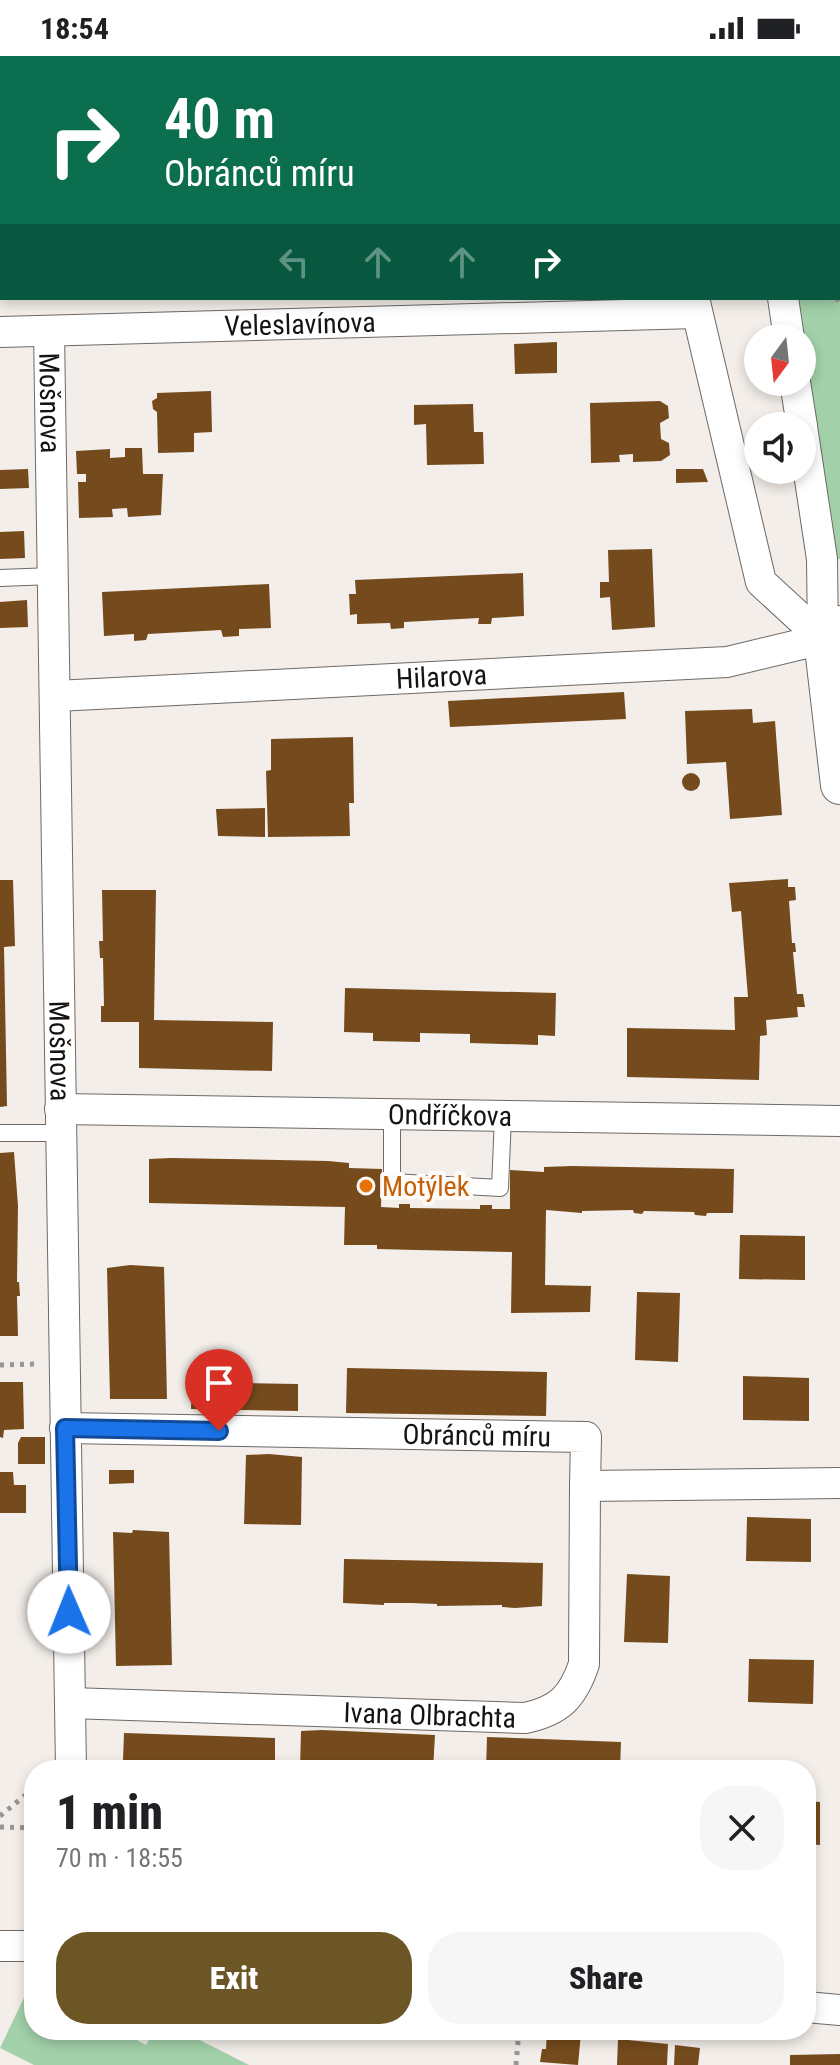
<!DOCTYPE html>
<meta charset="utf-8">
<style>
body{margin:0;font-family:"Roboto Condensed",sans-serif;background:#f6f6f6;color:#202124;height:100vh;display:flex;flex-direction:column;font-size:30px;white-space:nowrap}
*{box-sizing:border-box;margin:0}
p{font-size:26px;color:#757577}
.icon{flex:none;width:44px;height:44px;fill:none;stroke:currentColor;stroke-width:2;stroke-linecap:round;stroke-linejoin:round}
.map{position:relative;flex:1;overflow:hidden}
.sheet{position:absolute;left:24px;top:1704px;width:792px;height:280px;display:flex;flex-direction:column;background:#fff;border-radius:32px;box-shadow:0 4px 12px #0003}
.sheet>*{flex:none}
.banner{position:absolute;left:0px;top:0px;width:840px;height:244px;box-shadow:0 4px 12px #0003;background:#0b6e4f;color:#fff;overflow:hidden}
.needle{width:52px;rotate:195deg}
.tools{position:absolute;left:744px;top:268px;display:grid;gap:16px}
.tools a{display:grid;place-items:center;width:72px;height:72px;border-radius:50%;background:#fff;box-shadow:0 4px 12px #0003;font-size:40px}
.pin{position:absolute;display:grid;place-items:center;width:68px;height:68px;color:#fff;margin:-82px -34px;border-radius:50% 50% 50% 0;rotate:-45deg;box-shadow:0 0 8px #0007}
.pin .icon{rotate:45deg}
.me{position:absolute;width:88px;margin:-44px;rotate:359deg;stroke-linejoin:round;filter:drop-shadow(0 0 6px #0008)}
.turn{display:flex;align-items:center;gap:28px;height:168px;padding:0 32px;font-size:36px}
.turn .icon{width:104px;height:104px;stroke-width:2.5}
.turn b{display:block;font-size:56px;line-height:68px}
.lanes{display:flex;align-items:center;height:76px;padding:0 32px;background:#0003;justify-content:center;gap:40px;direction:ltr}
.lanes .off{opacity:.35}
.round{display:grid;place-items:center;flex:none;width:84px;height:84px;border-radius:32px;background:#f6f6f6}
.summary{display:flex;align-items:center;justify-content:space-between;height:136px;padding:0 32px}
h1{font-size:48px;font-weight:800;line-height:60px}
.action{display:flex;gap:16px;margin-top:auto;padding:16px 32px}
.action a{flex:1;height:92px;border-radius:32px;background:#6d5626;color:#fff;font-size:32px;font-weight:800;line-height:92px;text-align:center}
.action a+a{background:#f6f6f6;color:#202124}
.status{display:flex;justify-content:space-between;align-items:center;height:56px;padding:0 40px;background:#fff;direction:ltr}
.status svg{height:22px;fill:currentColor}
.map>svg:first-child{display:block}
.green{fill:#a2d1a9}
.building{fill:#754b1d}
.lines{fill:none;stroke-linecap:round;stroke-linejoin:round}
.service-casing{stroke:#6e6965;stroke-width:18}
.minor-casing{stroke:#6e6965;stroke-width:32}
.tertiary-casing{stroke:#6e6965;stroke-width:40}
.path{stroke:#999592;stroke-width:5;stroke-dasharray:4 6;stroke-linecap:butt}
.service{stroke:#fff;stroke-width:16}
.minor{stroke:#fff;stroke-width:30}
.tertiary{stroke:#fff;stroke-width:38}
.route-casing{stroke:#114b97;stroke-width:20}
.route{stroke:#1a73e8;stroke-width:14}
.food-dot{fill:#e8710a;stroke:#fefbf9;stroke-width:3}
.labels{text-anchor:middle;stroke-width:8;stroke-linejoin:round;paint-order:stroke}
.street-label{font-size:28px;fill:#161412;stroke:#fefbf9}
.food-label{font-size:28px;fill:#c56008;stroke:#fefbf9;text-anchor:start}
</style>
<div class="status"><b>18:54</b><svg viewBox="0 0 49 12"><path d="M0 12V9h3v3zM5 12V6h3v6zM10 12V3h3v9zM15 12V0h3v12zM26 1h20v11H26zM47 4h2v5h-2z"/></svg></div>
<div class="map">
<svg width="840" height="2009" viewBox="0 0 840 2009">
<rect width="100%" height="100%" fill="#f3eee9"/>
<g class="green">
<polygon points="764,0 840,0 840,503 822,503 802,326 802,282 783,242 838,242 838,2"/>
<polygon points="30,1929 34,1931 34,1974 118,1974 146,1989 154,1974 180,1974 249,2009 34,2009 0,1992"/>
</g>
<g class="building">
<polygon points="557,286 557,317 515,318 514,288"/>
<polygon points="211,335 212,376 194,377 194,396 158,397 157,356 153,353 152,345 157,342 157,337"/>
<polygon points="660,345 668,350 669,362 660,367 661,383 669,387 670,399 661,405 633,406 633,398 619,399 620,406 591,407 590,347"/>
<polygon points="473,348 474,376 483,376 484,408 427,409 426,368 414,369 414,349"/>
<polygon points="125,392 142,392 143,418 163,418 161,459 128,461 127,452 112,453 113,461 79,462 78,426 86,426 86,418 77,418 76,395 110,393 110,402 125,401"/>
<polygon points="28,413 29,432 0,433 0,414"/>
<polygon points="676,413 703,413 708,426 676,427"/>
<polygon points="24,475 25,502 0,503 0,476"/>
<polygon points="652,493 655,571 612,574 610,541 600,542 600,526 609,526 608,494"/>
<polygon points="523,517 524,560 492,562 491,568 478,568 479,562 404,566 404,572 391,573 390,567 357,568 357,558 350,559 349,538 356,538 355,524"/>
<polygon points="269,528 271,572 239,573 239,580 223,581 221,574 148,578 146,584 134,585 134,578 104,580 102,536"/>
<polygon points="27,544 28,571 0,572 0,546"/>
<polygon points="624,636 626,663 450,671 448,645"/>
<polygon points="752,653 753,667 775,665 782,759 730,763 726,706 687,708 685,655"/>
<polygon points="353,681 354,747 349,747 350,780 268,781 266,715 271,714 271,683"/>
<circle cx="691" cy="726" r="9"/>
<polygon points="265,752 265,781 218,780 216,753"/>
<polygon points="788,823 788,831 795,831 796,844 789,845 792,887 795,887 796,896 793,896 797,938 803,938 805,951 797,951 798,961 766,964 767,979 760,980 759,1024 627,1021 627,972 735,974 734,941 748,941 741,855 732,856 729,827"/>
<polygon points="0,824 13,824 15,890 4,891 7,1050 0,1051"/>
<polygon points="102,834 156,834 154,964 273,966 272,1015 139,1012 139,966 101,966 101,950 104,950 103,902 100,902 99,885 103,885"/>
<polygon points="345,932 556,937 555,980 538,979 538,989 470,987 470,978 420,977 420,986 373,985 373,977 344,976"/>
<polygon points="14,1096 18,1150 17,1226 19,1226 20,1240 17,1240 18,1280 0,1280 0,1097"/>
<polygon points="171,1102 328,1105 349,1107 349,1112 382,1113 381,1151 399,1152 399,1148 410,1148 410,1152 480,1153 480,1149 492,1149 492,1153 510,1153 510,1114 544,1116 544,1111 572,1110 734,1113 733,1157 707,1157 706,1160 695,1159 694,1156 644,1155 642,1158 634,1157 633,1154 582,1155 582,1157 546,1154 545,1229 591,1230 590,1256 511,1257 512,1196 416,1194 377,1193 377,1189 344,1189 345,1151 149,1147 149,1103"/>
<polygon points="740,1179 805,1180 805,1224 739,1223"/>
<polygon points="130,1209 164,1211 167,1343 110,1343 107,1212"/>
<polygon points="637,1236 680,1237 678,1306 635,1304"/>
<polygon points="347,1312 547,1316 546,1360 346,1357"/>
<polygon points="743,1320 809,1322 809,1365 743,1364"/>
<polygon points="0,1326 23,1326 24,1373 4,1374 3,1382 0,1381"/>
<polygon points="192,1326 298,1328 298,1355 191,1353"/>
<polygon points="21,1381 45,1381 45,1408 18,1408 18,1387"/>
<polygon points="269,1398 302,1401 301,1469 244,1468 246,1399"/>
<polygon points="109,1414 134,1414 134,1427 109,1428"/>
<polygon points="0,1416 13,1416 14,1429 26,1429 26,1457 0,1457"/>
<polygon points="747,1461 811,1463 811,1506 746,1505"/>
<polygon points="133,1474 169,1476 172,1609 116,1610 113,1476 132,1477"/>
<polygon points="344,1503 543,1507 542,1550 515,1552 502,1551 502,1549 437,1550 437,1548 411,1547 384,1547 384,1549 343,1547"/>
<polygon points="627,1518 670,1520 668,1587 624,1586"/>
<polygon points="749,1603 814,1604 813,1648 748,1646"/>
<polygon points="322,1674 435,1679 433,1714 300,1714 301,1675"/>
<polygon points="124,1677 275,1682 275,1708 123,1704"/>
<polygon points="487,1681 621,1686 620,1714 486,1714"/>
<polygon points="806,1745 820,1746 820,1789 806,1788"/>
<polygon points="547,1974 581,1977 578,2009 540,2006 542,1993 546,1993"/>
<polygon points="618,1983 668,1988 667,2009 617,2009"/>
<polygon points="675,1989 700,1992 698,2009 674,2009"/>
<polygon points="840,1998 840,2009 790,2009 790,1999"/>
</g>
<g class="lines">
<g class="service-casing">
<g id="service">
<polyline points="0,522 53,520"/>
<polyline points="392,1059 392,1126 500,1132 503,1060"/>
<polyline points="0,1077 61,1077"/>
</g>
</g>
<g class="minor-casing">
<g id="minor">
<polyline points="618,0 619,2"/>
<polyline points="764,0 764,2"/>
<polyline points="694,242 761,526 823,583"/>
<polyline points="783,242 789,282"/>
<path id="s1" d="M49 275 71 1714"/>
<path id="s2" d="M0 276 696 257"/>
<polyline points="795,326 802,370"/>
<polyline points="802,371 822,503 823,583"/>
<path id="s3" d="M56 640 727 606 823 583"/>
<path id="s4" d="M60 1053 840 1065"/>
<path id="s5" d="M65 1372 586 1381 585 1430 840 1427"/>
<path id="s6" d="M70 1647 525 1662C559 1655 573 1641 584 1608L585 1430"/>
<polyline points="0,1890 34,1890"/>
<polyline points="806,1951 840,1954"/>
</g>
</g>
<g class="tertiary-casing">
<polyline id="tertiary" points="840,569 823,583 840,729"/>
</g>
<g class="path">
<polyline points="838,171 840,156"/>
<polyline points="837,242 840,250"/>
<polyline points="0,1309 35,1308"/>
<polyline points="0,1760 34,1732"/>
<polyline points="0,1771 34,1772"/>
<polyline points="516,2009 519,1974"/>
</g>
<use href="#service" class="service"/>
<use href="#minor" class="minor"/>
<use href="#tertiary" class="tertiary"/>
</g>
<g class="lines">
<g class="route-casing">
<polyline id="route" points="69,1556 65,1372 219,1375"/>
</g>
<use href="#route" class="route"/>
</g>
<circle class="food-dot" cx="366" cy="1130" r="8"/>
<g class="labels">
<g class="street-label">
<text dy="10" stroke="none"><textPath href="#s2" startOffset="300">Veleslavínova</textPath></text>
<text dy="10" stroke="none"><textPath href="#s1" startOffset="72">Mošnova</textPath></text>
<text dy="10" stroke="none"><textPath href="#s3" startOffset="386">Hilarova</textPath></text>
<text dy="10" stroke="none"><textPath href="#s1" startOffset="720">Mošnova</textPath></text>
<text dy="10" stroke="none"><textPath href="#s4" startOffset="390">Ondříčkova</textPath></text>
<text dy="10" stroke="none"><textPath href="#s5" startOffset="412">Obránců míru</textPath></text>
<text dy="10" stroke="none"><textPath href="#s6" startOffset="360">Ivana Olbrachta</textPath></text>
</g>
<g class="food-label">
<text x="382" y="1140">Motýlek</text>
</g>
</g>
</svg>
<div class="tools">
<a><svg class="needle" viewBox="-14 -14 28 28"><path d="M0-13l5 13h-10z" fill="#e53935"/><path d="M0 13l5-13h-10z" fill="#757577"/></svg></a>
<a><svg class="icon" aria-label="sound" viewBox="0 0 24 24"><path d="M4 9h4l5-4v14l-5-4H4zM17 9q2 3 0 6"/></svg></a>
</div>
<div class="pin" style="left:219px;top:1375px;background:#d93025"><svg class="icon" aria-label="arrive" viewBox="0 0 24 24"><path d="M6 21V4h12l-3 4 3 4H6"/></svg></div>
<svg class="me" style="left:69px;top:1556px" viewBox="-20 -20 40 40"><circle r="19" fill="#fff"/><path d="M0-13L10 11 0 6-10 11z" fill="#1a73e8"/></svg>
<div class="banner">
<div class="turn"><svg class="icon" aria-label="right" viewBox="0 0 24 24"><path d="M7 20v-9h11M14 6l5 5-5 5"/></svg><div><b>40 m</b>Obránců míru</div></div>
<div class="lanes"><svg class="icon off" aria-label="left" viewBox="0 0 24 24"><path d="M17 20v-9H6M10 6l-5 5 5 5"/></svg><svg class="icon off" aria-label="ahead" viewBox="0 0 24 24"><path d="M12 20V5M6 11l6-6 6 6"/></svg><svg class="icon off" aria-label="ahead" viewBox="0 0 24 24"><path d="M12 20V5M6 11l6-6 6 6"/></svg><svg class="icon" aria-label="right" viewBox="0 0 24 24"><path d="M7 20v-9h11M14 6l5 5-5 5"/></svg></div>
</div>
<section class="sheet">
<div class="summary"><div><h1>1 min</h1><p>70 m · 18:55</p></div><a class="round"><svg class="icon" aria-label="close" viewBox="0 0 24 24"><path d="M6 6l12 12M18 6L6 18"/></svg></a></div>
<div class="action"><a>Exit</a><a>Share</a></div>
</section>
</div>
